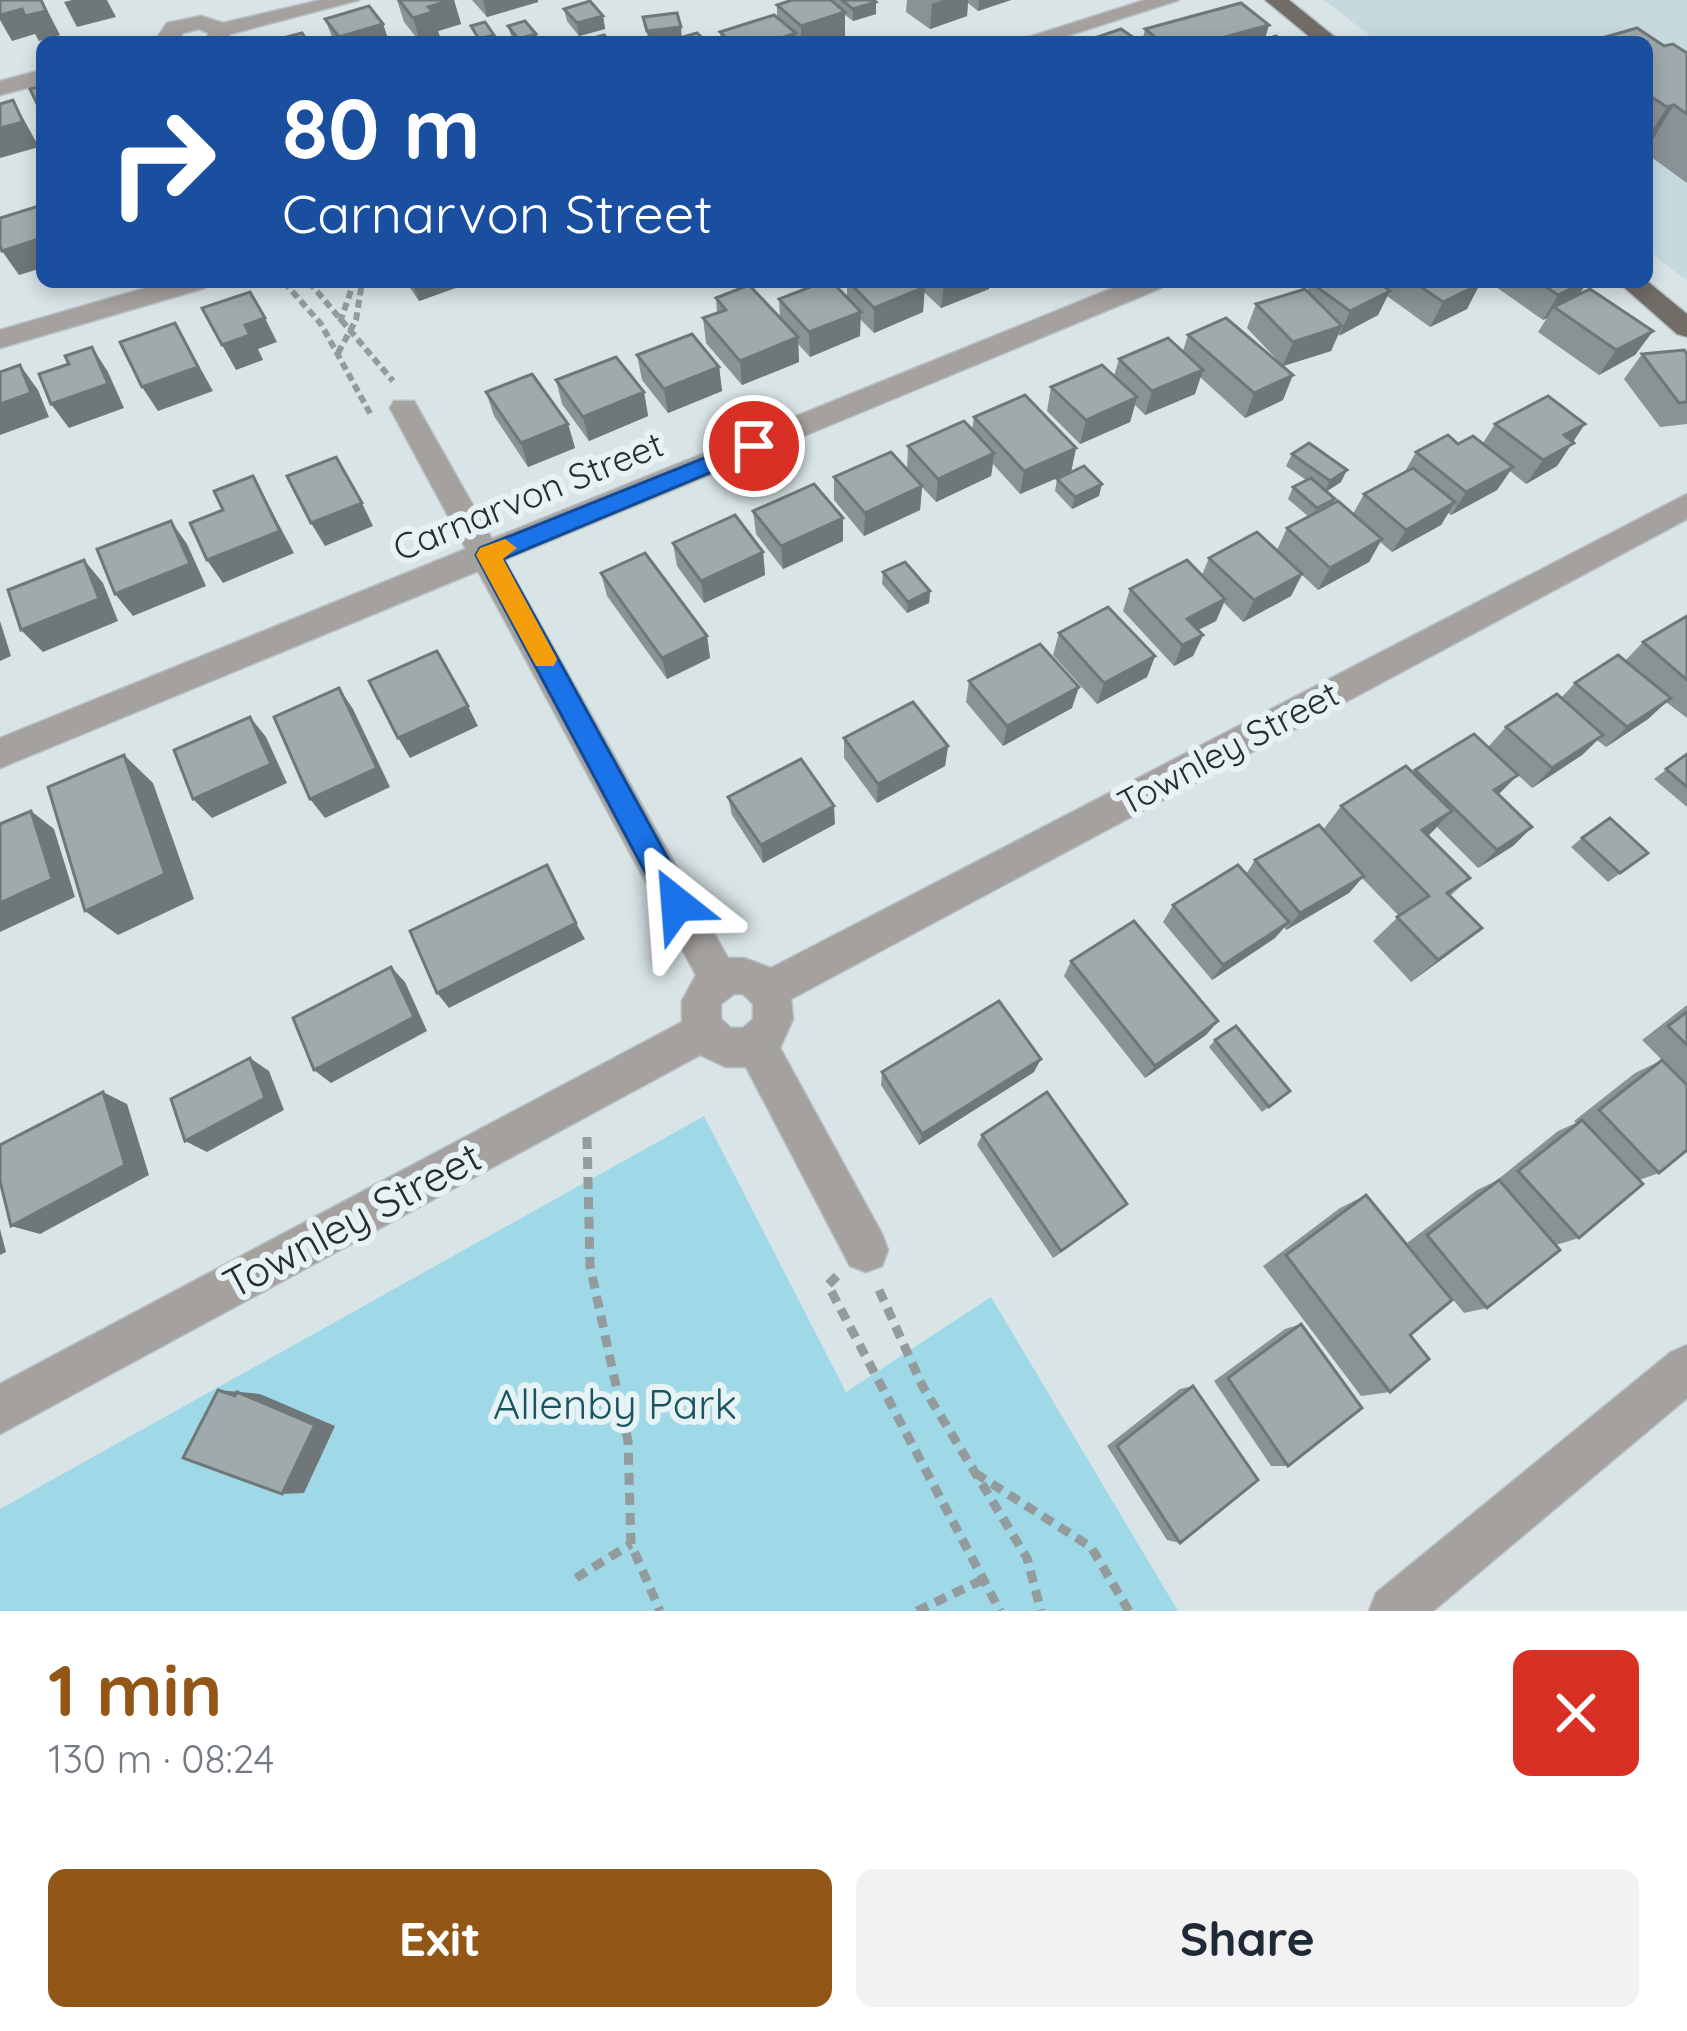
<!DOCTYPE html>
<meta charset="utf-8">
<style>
body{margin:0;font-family:Quicksand,sans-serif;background:#f2f2f3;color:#1f2937;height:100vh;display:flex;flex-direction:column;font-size:45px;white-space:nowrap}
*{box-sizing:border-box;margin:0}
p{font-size:39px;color:#747a83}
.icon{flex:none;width:66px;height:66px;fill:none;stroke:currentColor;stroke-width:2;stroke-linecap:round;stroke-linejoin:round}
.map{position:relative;height:1611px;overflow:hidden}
.sheet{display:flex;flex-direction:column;background:#fff;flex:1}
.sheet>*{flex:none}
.guide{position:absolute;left:36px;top:36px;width:1617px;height:252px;border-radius:18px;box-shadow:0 6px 18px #0003;background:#1a4fa0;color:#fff;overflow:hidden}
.pin{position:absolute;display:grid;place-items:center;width:102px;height:102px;color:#fff;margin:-51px;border:6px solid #fff;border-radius:50%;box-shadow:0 3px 12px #0007}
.me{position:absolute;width:132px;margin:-66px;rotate:332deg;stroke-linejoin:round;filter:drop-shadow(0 0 9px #0008)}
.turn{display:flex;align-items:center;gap:42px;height:252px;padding:0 48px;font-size:54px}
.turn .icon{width:156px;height:156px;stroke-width:2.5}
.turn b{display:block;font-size:84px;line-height:102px}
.round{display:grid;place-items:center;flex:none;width:126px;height:126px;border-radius:18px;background:#f2f2f3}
.overview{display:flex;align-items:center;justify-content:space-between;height:204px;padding:0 48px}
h1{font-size:72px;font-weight:800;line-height:90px;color:#925716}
.action{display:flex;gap:24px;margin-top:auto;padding:24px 48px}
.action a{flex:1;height:138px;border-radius:18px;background:#925716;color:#fff;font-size:48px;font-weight:800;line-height:138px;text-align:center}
.action a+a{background:#f2f2f3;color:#1f2937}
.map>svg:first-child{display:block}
.built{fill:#c6dade}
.green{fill:#9fd9e7}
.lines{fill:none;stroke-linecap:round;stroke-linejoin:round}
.minor-casing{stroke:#b6bfc2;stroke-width:3}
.major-casing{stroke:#b6bfc2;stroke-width:3}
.path-far1{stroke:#939b9d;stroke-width:6;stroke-dasharray:8 4.5;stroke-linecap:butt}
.path{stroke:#939b9d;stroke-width:9;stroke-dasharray:12 8;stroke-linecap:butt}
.minor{fill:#a5a19f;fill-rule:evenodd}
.major{fill:#726c67;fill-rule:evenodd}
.wall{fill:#899294}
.shaded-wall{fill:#6f7778}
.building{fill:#9faaac;stroke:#6f7778;stroke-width:3}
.route{fill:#1a73e8;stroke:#114b97;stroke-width:3}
.slow{fill:#f59e0b}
.labels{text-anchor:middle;stroke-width:12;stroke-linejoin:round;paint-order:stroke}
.street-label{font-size:36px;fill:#292d2e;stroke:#e6f2f4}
.near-street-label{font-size:42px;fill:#292d2e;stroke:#e6f2f4}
.near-park-label{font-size:42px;fill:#1a5460;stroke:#e6f2f4}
</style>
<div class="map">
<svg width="1687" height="1611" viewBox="0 0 1687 1611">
<rect width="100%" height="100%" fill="#d9e4e7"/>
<polygon class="built" points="1324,0 1687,0 1687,281 1647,250 1647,42 1378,42"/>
<polygon class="green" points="704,1116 846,1392 991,1297 1178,1611 0,1611 0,1509"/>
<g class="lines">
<g class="minor-casing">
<g id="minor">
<polygon points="321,0 359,0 230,34 226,42 204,42 209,33 199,29 183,33 176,42 154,42 167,23 201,16 223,23"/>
<polygon points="1145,0 1179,0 1048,42 1013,42"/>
<polygon points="42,70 42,84 0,95 0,81"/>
<polygon points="166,282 209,282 205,288 0,348 0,330"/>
<path d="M1128 282H1165L1161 288 504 560 728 958H744L771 968 1687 494V519L791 999 793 1019 780 1048 882 1234 888 1250 882 1266 866 1272 850 1266 746 1067H726L700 1055 0 1434V1384L682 1022V1001L696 975 478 571 0 768V738L466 549 390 408 394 401H414L492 539ZM734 994H743L753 1004V1019L743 1028H731L721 1019V1004Z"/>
<polygon points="1687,1345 1687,1398 1433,1611 1369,1611 1376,1593 1671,1352"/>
</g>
</g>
<g class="major-casing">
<g id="major">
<polygon points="1265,0 1289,0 1341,42 1316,42"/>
<polygon points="1647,281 1687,314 1687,337 1677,334 1618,282"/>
</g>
</g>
<g class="path-far1">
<polyline points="284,282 321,324 371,415"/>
<polyline points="309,282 393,381"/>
<polyline points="340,322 354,282"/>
<polyline points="338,353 356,320 362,282"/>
</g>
<g class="path">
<polyline points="587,1137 590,1266 628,1441 631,1544 660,1611"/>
<polyline points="837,1276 828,1285 1000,1611"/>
<polyline points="879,1290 923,1387 1027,1558 1041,1611"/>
<polyline points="975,1473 1091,1547 1129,1611"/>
<polyline points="576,1578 631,1544"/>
<polyline points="917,1611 984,1579"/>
</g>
<use href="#minor" class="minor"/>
<use href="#major" class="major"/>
</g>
<g class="wall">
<polygon points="397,0 454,0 461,24 438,31 440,37 420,42 404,22"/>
<polygon points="472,0 538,0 538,2 487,17"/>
<polygon points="792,0 874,0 876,2 876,14 853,21 845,15 845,36 828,42 721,42 720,32 777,17 777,5"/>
<polygon points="907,0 1011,0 978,11 968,3 967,16 930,29 906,12"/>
<polygon points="564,9 603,16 605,29 579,36 567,21"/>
<polygon points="325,19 383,24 389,42 334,42"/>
<polygon points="1269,25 1264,40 1286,42 1142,42 1145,29"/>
<polygon points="508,26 536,34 538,42 513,42"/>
<polygon points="1647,42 1687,53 1687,183 1647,154"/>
<polygon points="406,282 463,282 464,285 419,301"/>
<polygon points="847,282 990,282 989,289 941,308 924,292 923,312 874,333 860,319 860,336 810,357 798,344 799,362 742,385 706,343 703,318 717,313 716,298 780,318 779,299 847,298"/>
<polygon points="1311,282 1477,282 1467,309 1430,327 1387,296 1378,315 1338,335 1331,351 1283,366 1247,328 1256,304 1307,291"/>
<polygon points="1489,282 1587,282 1580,294 1653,331 1635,355 1599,375 1538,332 1547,318 1543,320"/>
<polygon points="1188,335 1283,400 1245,418 1200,377 1195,394 1145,415 1135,405 1130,422 1080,444 1047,411 1051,387 1114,376 1119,359 1183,351"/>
<polygon points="1642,354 1687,354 1687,424 1660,427 1624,379"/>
<polygon points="637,355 719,367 722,391 668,413 642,380"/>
<polygon points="556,380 644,392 648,416 589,441 562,404"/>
<polygon points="486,392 568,424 575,448 528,467 494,416"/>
<polygon points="974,417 1076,448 1071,472 1020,494 993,464 991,476 936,502 922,487 920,510 864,536 834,500 834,477 907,469 908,446 972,430"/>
<polygon points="1495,424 1573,441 1557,466 1526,484 1510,471 1497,490 1451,515 1448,513 1441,525 1392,552 1380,542 1369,562 1318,590 1302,575 1291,596 1243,622 1224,603 1216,621 1198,630 1203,635 1193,656 1174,666 1123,611 1130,589 1202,575 1209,558 1277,550 1287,528 1309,517 1288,499 1293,487 1306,480 1286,466 1292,454 1341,482 1327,491 1335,499 1332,505 1353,514 1364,494 1404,473 1416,452 1458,444 1483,443"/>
<polygon points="1057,479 1099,496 1072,509 1055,491"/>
<polygon points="753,511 843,541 783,569 756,534"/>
<polygon points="673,543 763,552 765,575 704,603 677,566"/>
<polygon points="883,572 930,591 929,603 907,613 882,584"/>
<polygon points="601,573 707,636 710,658 667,679 607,596"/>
<polygon points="1687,616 1687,718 1666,702 1648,719 1606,747 1597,740 1582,755 1532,788 1488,747 1506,727 1561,698 1575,683 1625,661 1643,642"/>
<polygon points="1059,633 1155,656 1147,677 1097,704 1053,655"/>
<polygon points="969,681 1072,708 1003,746 966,702"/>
<polygon points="844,738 948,746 945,766 877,803 844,758"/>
<polygon points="1687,754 1687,807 1654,779"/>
<polygon points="1415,770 1498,794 1532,827 1513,846 1478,868 1437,827 1428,836 1470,878 1450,896 1453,951 1411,982 1373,941 1399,916 1362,878 1349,893 1286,930 1284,927 1275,938 1212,980 1163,922 1173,905 1246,874 1255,860 1323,830 1341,806 1413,773"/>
<polygon points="728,797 835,824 763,863 732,815"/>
<polygon points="1582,838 1648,853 1608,882 1571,847"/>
<polygon points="1071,961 1218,1021 1206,1035 1145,1078 1064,976"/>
<polygon points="1687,1005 1687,1085 1642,1040"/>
<polygon points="1215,1040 1290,1091 1262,1112 1209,1047"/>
<polygon points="1662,1060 1659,1173 1639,1180 1579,1238 1556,1245 1487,1308 1464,1313 1407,1243 1477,1190 1496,1181 1558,1131 1576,1123 1574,1121 1635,1073"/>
<polygon points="882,1072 1034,1072 919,1145 881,1085"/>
<polygon points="982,1135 1117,1212 1053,1258 977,1145"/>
<polygon points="1366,1195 1410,1335 1390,1392 1361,1396 1263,1266 1340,1208"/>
<polygon points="1301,1324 1288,1466 1271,1466 1214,1381 1285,1329"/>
<polygon points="1193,1386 1180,1543 1167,1540 1107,1446 1180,1389"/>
</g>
<g class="shaded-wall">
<polygon points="42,0 60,35 39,41 35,34 12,41 0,20 0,15"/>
<polygon points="72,0 107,0 116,17 77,27 64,2"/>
<polygon points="454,0 461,24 438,31 440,37 420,42 413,18 428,7"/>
<polygon points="483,0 538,0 538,2 487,17"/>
<polygon points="944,0 968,0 967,16 930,29 932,4"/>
<polygon points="979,0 1011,0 978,11"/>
<polygon points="876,2 876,14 853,21 853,9"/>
<polygon points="845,12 845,36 828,42 801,42 801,26"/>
<polygon points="603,16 605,29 579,36 577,23"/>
<polygon points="383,24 389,42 341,42 339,37"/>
<polygon points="1269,25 1264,42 1207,42"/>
<polygon points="681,27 682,40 648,42 647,31"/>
<polygon points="796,33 796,42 769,42"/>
<polygon points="536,34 538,42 519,42 518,39"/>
<polygon points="494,35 495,42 480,42 479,39"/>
<polygon points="13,100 39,147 0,158 0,128"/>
<polygon points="1674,105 1647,149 1647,139 1667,107"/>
<polygon points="42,238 42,268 19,275 2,251"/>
<polygon points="412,282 463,282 464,285 419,301"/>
<polygon points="947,282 990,282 989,289 941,308 944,284"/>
<polygon points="1584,282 1587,282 1573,304 1554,307 1547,318 1543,320 1558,295"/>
<polygon points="1480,284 1467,309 1430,327 1443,302"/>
<polygon points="925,287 923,312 874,333 874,308"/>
<polygon points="1390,291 1378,315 1339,336 1350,311"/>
<polygon points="861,312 860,336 810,357 809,332"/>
<polygon points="265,318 277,342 258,349 263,360 236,370 222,345 245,325"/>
<polygon points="175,323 213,391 158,411 142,387"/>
<polygon points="1342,326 1331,351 1283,366 1293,342"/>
<polygon points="1653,331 1635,355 1599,375 1616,350"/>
<polygon points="798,337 799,362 742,385 740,361"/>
<polygon points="92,347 108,372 124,408 69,428 51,404"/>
<polygon points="20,365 38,390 49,417 0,435 0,404"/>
<polygon points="719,367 722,391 668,413 664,389"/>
<polygon points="1203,370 1195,394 1145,415 1152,391"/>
<polygon points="1293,375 1283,400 1245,418 1254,393"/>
<polygon points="644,392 648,416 589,441 583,417"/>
<polygon points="1137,397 1130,422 1080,444 1086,420"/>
<polygon points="568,424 575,448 528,467 521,443"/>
<polygon points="1585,424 1557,466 1526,484 1543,460 1564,435"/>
<polygon points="1076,448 1071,472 1020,494 1024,471"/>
<polygon points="994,453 991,476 936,502 938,479"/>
<polygon points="1513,467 1497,490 1451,515 1466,492"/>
<polygon points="1347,470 1341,482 1324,493 1330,481"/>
<polygon points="253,476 294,553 223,583 207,560"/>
<polygon points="1102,484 1099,496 1072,509 1075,497"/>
<polygon points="922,486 920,510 864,536 865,513"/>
<polygon points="1455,502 1441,525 1392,552 1406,530"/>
<polygon points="362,503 373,526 325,546 311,523"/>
<polygon points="843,518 843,541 783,569 781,546"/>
<polygon points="171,521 187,544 206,586 133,616 115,594"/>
<polygon points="1382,539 1369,562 1318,590 1330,568"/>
<polygon points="763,552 765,575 704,603 701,581"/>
<polygon points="84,560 103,583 118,621 43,652 21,630"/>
<polygon points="1302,574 1291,596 1243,622 1254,600"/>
<polygon points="930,591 929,603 907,613 908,602"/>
<polygon points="1225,599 1216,621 1178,640 1187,619"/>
<polygon points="0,621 11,656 0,661"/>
<polygon points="1203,635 1193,656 1174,666 1182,645"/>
<polygon points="707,636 710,658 667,679 662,658"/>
<polygon points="1155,656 1147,677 1097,704 1104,683"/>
<polygon points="1079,687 1072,708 1003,746 1007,726"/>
<polygon points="339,688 353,709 390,787 325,818 310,799"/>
<polygon points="1671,698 1648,719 1606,747 1627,727"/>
<polygon points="468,706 478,726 410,758 398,738"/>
<polygon points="250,717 266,737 287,783 212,818 193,799"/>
<polygon points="1603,735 1582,755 1532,788 1552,768"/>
<polygon points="948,746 945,766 877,803 878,784"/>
<polygon points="124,755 153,783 194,899 118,935 85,911"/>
<polygon points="1518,775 1499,794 1494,790"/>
<polygon points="834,806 835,824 763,863 761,845"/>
<polygon points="31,811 54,829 75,897 0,932 0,903"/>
<polygon points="1452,811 1426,838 1422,830"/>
<polygon points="1532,827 1513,846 1478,868 1497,850"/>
<polygon points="1364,876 1349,893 1286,930 1300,913"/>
<polygon points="1289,922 1275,938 1212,980 1223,965"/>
<polygon points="576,923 585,939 449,1008 437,993"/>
<polygon points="1482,928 1453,951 1411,982 1438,960"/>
<polygon points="391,967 405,982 427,1031 331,1083 314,1070"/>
<polygon points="1218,1021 1206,1035 1145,1078 1155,1066"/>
<polygon points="250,1058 269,1071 284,1110 207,1152 185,1141"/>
<polygon points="1041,1059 1034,1072 919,1145 922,1134"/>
<polygon points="103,1092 127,1104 149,1175 40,1234 11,1226"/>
<polygon points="1127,1204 1117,1212 1053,1258 1061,1251"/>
<polygon points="0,1229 6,1252 0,1255"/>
<polygon points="218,1390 260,1394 335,1426 304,1493 282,1494 235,1396"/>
</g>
<g class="building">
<polygon points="0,0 41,0 46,11 25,16 22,9 0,15"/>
<polygon points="399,0 452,0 428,7 433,12 413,18"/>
<polygon points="792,0 831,0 845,12 801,26 777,5"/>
<polygon points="842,0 874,0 876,2 853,9"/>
<polygon points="590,1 603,16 577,23 564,9"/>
<polygon points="1241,3 1269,25 1207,42 1161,42 1145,29"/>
<polygon points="369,6 383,24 339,37 325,19"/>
<polygon points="677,13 681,27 647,31 643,17"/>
<polygon points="774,15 796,33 769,42 731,42 720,32"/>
<polygon points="525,21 536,34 518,39 508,26"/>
<polygon points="485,22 494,35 479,39 471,26"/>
<polygon points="1637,28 1664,46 1673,44 1687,53 1687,114 1674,105 1667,107 1647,94 1647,42 1588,42"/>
<polygon points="1121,29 1140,42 1083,42"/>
<polygon points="302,33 308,42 268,42"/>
<polygon points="697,33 707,42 666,42"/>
<polygon points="604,35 610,42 579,42"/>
<polygon points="1276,36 1286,42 1259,42"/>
<polygon points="42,86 42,114 30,89"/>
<polygon points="13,100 23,122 0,128 0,104"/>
<polygon points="42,205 42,238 2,251 0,245 0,218"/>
<polygon points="823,282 832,282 861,312 809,332 779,299"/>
<polygon points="849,282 919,282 925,287 874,308"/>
<polygon points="1310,282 1378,282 1390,291 1350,311"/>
<polygon points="1414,282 1477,282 1480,284 1443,302"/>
<polygon points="1539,282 1584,282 1558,295"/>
<polygon points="749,285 798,337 740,361 703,318 726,310 716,298"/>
<polygon points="1305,289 1342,326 1293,342 1256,304"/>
<polygon points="1590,289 1653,331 1616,350 1554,307"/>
<polygon points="250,292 265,318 245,325 250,335 222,345 202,308"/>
<polygon points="1226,318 1293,375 1254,393 1188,335"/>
<polygon points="175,323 198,367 142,387 120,342"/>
<polygon points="692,334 719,367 664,389 637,355"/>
<polygon points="1168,338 1203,370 1152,391 1119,359"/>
<polygon points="92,347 108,384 51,404 39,374 69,364 65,356"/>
<polygon points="1684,350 1687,354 1687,402 1679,403 1642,354"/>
<polygon points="616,357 644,392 583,417 556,380"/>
<polygon points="20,365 31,393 0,404 0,372"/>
<polygon points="1102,365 1137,397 1086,420 1051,387"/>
<polygon points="532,374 568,424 521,443 486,392"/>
<polygon points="1025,395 1076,448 1024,471 974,417"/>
<polygon points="1548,396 1585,424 1564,435 1574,443 1543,460 1495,424"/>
<polygon points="964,421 994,453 938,479 908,446"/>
<polygon points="1448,435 1458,444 1473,436 1513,467 1466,492 1416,452"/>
<polygon points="1309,443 1347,470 1330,481 1292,454"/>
<polygon points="891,452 922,486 865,513 834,477"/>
<polygon points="336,457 362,503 311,523 287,476"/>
<polygon points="1084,466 1102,484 1075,497 1057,479"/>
<polygon points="1413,468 1455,502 1406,530 1364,494"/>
<polygon points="253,476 280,531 207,560 190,523 223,510 214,491"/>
<polygon points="1311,478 1335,499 1317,508 1293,487"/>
<polygon points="814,484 843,518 781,546 753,511"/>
<polygon points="1338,501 1382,539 1330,568 1287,528"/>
<polygon points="735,515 763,552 701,581 673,543"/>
<polygon points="171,521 190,564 115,594 97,549"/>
<polygon points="1257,532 1302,574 1254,600 1209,558"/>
<polygon points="645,553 707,636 662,658 601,573"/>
<polygon points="84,560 99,599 21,630 8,590"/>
<polygon points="1187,560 1225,599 1187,619 1203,635 1182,645 1130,589"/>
<polygon points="905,562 930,591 908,602 883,572"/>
<polygon points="1108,607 1155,656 1104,683 1059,633"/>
<polygon points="1687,616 1687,680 1643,642"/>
<polygon points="1040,644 1079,687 1007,726 969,681"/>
<polygon points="437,651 468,706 398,738 369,681"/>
<polygon points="1618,655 1671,698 1627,727 1575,683"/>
<polygon points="339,688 377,768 310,799 274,717"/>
<polygon points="1557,694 1603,735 1552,768 1506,727"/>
<polygon points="913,702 948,746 878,784 844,738"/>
<polygon points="250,717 271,764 193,799 174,750"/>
<polygon points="1474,734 1518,775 1494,790 1532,827 1497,850 1415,770"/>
<polygon points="1687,754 1687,787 1666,769"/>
<polygon points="124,755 165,874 85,911 48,787"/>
<polygon points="801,759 834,806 761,845 728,797"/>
<polygon points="1406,766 1452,811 1422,830 1470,878 1447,893 1482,928 1438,960 1397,917 1429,896 1341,806"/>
<polygon points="31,811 52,879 0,903 0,824"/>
<polygon points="1610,818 1648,853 1620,873 1582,838"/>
<polygon points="1319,825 1364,876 1300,913 1255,860"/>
<polygon points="547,865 576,923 437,993 410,931"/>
<polygon points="1238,865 1289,922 1223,965 1173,905"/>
<polygon points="1134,921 1218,1021 1155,1066 1071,961"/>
<polygon points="391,967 414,1017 314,1070 293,1018"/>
<polygon points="999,1001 1041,1059 922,1134 882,1072"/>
<polygon points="1687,1012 1687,1045 1668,1026"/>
<polygon points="1236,1026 1290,1091 1269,1107 1215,1040"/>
<polygon points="250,1058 265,1098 185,1141 171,1099"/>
<polygon points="1662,1060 1687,1085 1687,1150 1659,1173 1599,1110"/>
<polygon points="103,1092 125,1165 11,1226 0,1181 0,1145"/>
<polygon points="1047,1092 1127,1204 1061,1251 982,1135"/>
<polygon points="1582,1120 1643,1184 1579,1238 1518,1171"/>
<polygon points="1499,1180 1560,1250 1487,1308 1427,1235"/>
<polygon points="1366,1195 1452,1300 1410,1335 1429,1359 1390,1392 1286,1255"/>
<polygon points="1301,1324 1362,1408 1288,1466 1228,1378"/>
<polygon points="1193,1386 1258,1480 1180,1543 1117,1446"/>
<polygon points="218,1390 235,1396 237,1392 315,1425 282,1494 183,1458"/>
</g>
<polygon class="route" points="754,438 762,440 762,451 503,559 688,895 692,904 688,913 677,917 667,913 476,555 480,548"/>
<polygon class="slow" points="505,539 517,548 503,559 557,659 554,666 536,666 476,555 480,548"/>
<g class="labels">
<g class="street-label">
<text transform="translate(528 496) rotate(-22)" y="13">Carnarvon Street</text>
<text transform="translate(1228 748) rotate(-28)" y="13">Townley Street</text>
</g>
<g class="near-street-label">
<text transform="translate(352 1220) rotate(-28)" y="15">Townley Street</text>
</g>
<g class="near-park-label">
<text x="615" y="1419">Allenby Park</text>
</g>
</g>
</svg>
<div class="pin" style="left:754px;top:446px;background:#d93025"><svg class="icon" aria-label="arrive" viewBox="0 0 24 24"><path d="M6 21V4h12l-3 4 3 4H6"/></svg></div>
<svg class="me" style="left:677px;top:904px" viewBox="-20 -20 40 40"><path d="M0-17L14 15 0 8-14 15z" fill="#1a73e8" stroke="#fff" stroke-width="4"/></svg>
<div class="guide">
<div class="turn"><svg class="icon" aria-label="right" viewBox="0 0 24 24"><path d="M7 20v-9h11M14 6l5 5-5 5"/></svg><div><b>80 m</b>Carnarvon Street</div></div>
</div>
</div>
<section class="sheet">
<div class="overview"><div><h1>1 min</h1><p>130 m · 08:24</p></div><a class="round" style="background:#d93025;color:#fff"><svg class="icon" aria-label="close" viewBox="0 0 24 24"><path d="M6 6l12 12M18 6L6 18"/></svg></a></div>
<div class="action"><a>Exit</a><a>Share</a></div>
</section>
